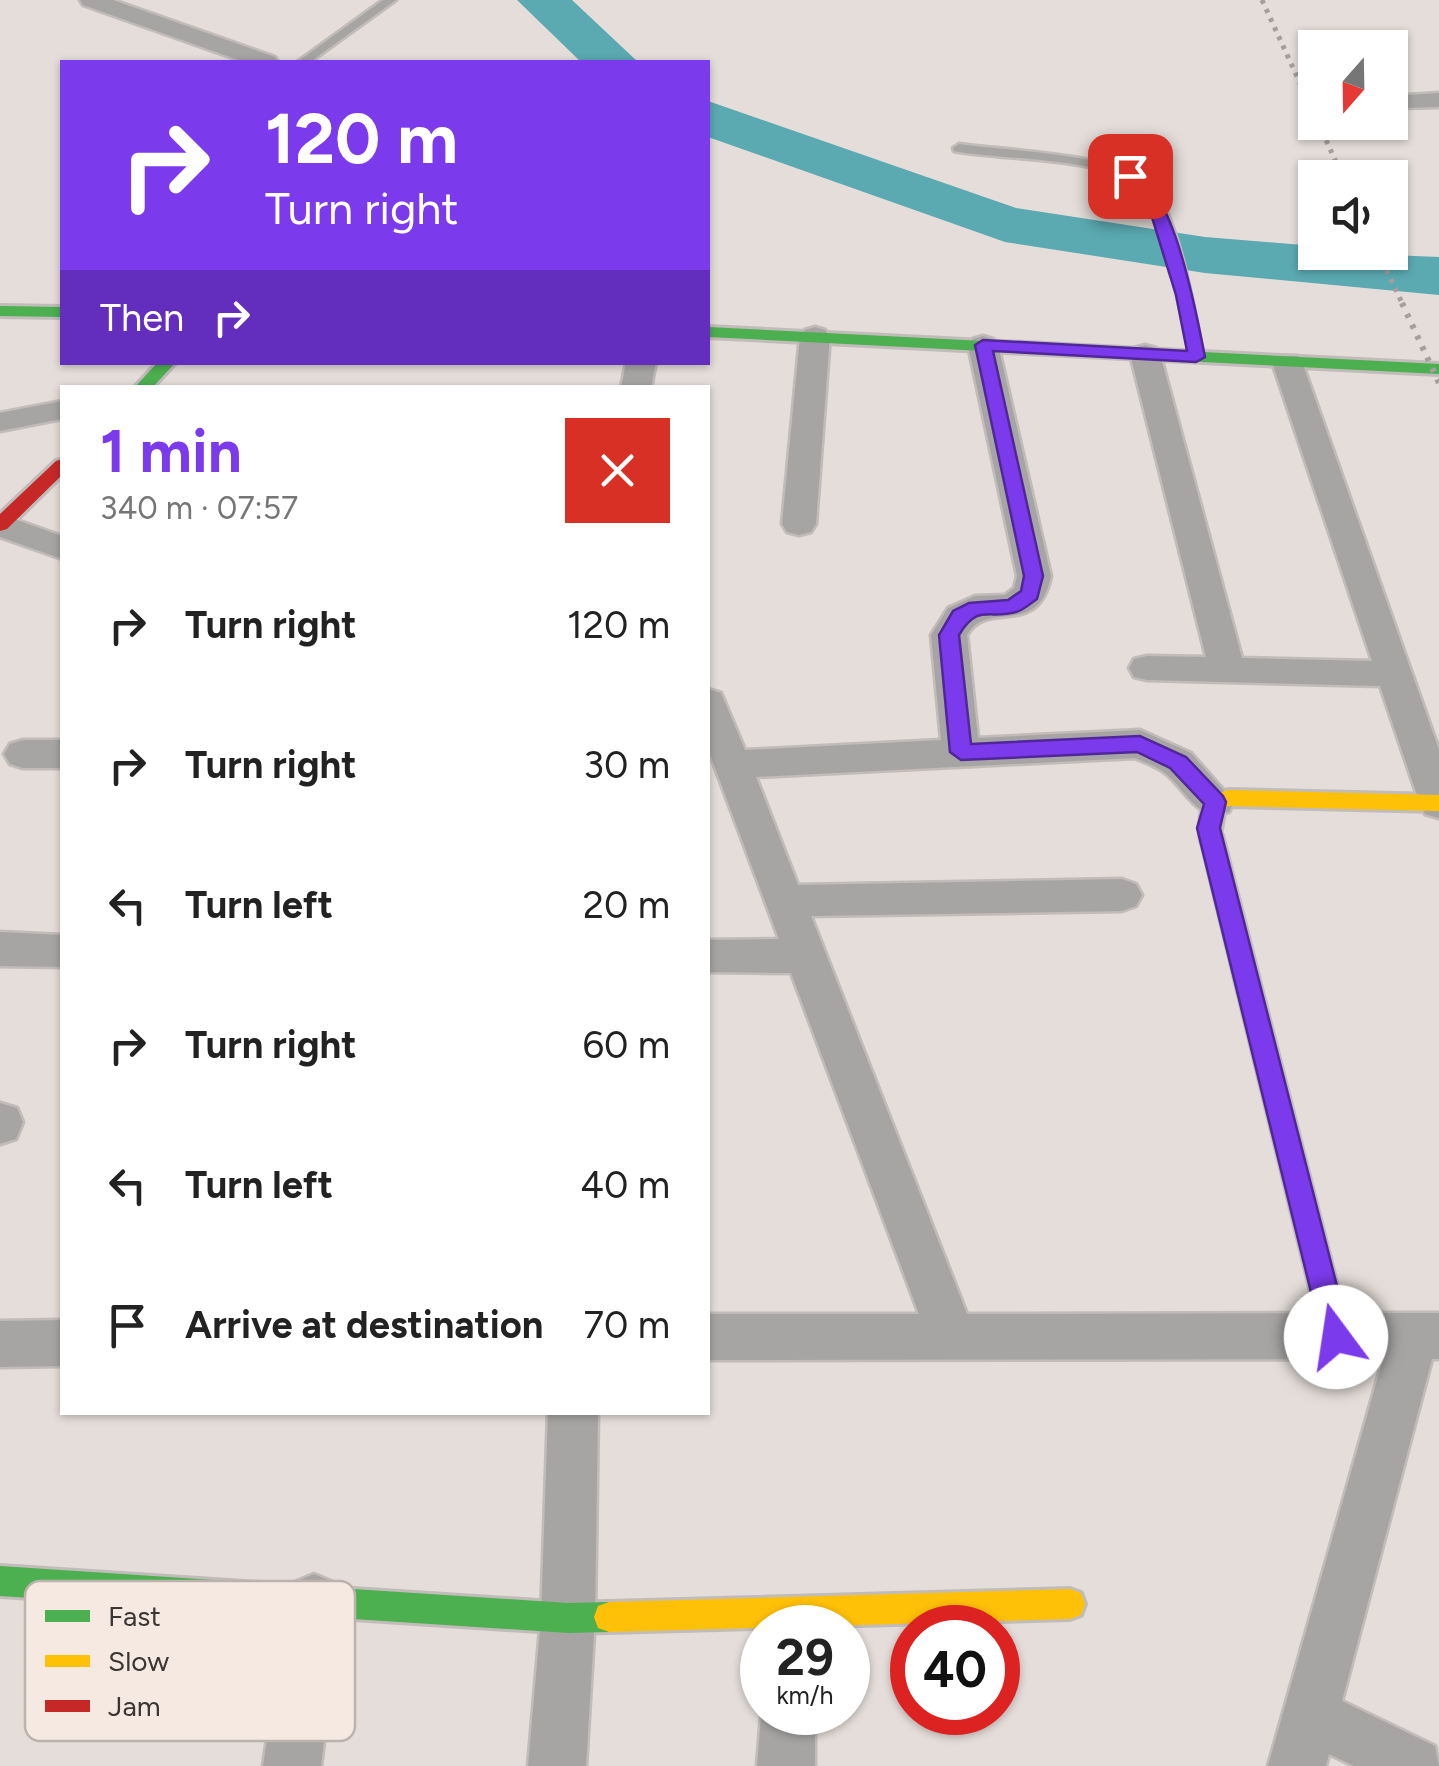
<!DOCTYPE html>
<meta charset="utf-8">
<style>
body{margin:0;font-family:Figtree,sans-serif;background:#f6f6f6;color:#222;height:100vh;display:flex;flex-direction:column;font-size:38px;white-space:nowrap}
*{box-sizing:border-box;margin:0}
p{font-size:32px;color:#767676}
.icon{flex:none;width:55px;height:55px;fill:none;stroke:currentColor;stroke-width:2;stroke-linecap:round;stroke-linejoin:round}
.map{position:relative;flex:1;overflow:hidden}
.side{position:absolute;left:60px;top:385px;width:650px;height:1030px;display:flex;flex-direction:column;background:#fff;border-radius:0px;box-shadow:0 2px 8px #0004}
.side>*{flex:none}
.guide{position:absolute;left:60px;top:60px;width:650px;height:305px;border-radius:0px;box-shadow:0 2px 8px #0004;background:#7c3aed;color:#fff;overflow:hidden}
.needle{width:65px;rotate:200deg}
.tools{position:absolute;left:1298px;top:30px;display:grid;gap:20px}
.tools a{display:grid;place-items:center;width:110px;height:110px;border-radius:0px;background:#fff;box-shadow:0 2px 8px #0004;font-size:50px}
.speed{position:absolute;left:740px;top:1605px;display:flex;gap:20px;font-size:50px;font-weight:700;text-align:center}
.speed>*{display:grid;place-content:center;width:130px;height:130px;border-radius:50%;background:#fff;box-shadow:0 2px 8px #0004;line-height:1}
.speed small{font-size:25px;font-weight:400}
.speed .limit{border:15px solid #d22;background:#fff;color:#111}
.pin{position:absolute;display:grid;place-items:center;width:85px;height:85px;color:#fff;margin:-42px;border-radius:20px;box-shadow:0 5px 15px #0006}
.me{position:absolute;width:110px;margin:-55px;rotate:346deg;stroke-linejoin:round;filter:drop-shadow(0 0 8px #0008)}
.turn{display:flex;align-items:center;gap:35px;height:210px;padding:0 40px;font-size:45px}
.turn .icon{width:130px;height:130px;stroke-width:2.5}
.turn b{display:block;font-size:70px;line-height:85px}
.then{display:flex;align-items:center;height:95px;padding:0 40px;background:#0003;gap:20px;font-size:38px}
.round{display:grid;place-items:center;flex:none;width:105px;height:105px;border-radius:0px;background:#f6f6f6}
.head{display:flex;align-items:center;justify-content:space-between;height:170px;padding:0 40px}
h1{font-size:60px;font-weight:700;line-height:75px;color:#7c3aed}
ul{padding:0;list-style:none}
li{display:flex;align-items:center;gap:30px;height:140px;padding:0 40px}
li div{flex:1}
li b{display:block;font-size:38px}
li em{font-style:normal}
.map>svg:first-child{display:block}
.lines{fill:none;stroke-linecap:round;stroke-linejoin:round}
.river{fill:#5ba9b1;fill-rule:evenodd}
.lane-casing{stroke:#c1bcb9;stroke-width:5}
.street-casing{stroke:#c1bcb9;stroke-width:5}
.fast-casing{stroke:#c1bcb9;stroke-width:6}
.slow-casing{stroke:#c1bcb9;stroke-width:6}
.jam-casing{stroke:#c1bcb9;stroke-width:6}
.lane{fill:#a7a5a4;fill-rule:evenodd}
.street{fill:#a7a5a4;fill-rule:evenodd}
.fast{fill:#4caf50;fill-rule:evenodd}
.slow{fill:#ffc107;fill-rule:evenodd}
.jam{fill:#c62828;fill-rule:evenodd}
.rail-far1{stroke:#a39f9e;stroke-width:5;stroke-dasharray:4 6;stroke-linecap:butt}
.rail{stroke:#a39f9e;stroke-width:6;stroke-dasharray:4 8;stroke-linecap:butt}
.route{fill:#7c3aed;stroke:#51269a;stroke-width:2.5}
.key{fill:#f5e9e2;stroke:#bdb3ae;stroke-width:2.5}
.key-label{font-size:28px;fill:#3b3633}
</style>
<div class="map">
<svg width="1439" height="1766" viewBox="0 0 1439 1766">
<rect width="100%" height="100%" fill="#e4ddd9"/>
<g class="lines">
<g class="river">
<polygon points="517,0 572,0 638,62 581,62"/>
<polygon points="708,101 1016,208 1205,237 1315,246 1315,252 1439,257 1439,295 1205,273 1005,242 708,137"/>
</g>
<g class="lane-casing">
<g id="lane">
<polygon points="383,0 396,0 310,62 297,62"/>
<path d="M959 144C1001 150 1119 155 1148 181 1178 210 1195 315 1204 357L1202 360 1197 361 1190 357C1182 321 1162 203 1134 184 1097 157 1001 160 954 151L953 148Z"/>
</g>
</g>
<g class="street-casing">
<g id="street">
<polygon points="80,0 113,0 275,57 278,62 244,62 83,5"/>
<polygon points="1439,93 1439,107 1401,108 1390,103 1392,96"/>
<polygon points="815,327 825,330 830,336 816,524 811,532 799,535 787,532 782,524 800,336 805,330"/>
<path d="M983 336 993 339 998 345 1051 576C1038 640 988 598 967 635L978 738 1140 730 1191 753 1234 802 1229 812C1195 822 1187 790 1165 773 1156 766 1144 762 1135 758L756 777 798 885 1122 879 1136 884 1142 895 1136 906 1122 911 811 916 967 1314 1439 1313V1359H1432L1342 1701 1435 1746 1439 1766H1354L1329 1754 1326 1766H1268L1383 1359 708 1360V1314H919L791 973 708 972V940L779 939 708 749V689L721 693 745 750 941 740 931 635 948 608 975 596 1005 595 1014 588 1017 576 968 345 973 339Z"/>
<polygon points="1145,345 1156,348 1160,354 1242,658 1372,661 1272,362 1276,356 1298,356 1302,362 1439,750 1439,818 1425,814 1420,804 1380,686 1147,680 1134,677 1129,668 1134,659 1147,656 1206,657 1130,354 1134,348"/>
<polygon points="626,362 656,362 651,388 621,388"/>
<polygon points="62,401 62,419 0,431 0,413"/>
<polygon points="0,514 62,536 62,559 0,537"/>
<polygon points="23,740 62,740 62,768 23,768 10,764 4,754 10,744"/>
<polygon points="0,932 62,935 62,967 0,966"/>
<polygon points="0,1103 17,1108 23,1122 16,1139 0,1144"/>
<polygon points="62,1320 62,1366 0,1367 0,1321"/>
<polygon points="548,1412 598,1412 595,1618 586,1766 528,1766 541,1618"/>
<polygon points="314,1574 333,1582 341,1601 321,1766 263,1766 287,1601 295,1582"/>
<polygon points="762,1704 762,1712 815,1712 815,1766 757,1766"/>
</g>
</g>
<g class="fast-casing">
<g id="fast">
<polygon points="0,306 62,307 62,317 0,316"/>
<polygon points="708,327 1439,364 1439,374 708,337"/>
<polygon points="158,362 176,362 152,388 134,388"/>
<polygon points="0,1566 568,1603 609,1602 620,1606 624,1617 620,1628 609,1632 568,1633 0,1596"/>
</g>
</g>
<g class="slow-casing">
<g id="slow">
<path d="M1229 790 1439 795V811L1229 806 1225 807 1219 841H1203C1197 830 1201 807 1207 796Z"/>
<polygon points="1070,1589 1081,1593 1085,1604 1081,1615 1070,1619 609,1632 598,1628 594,1617 598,1606 609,1602"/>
</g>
</g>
<g class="jam-casing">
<g id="jam">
<polygon points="62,459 62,475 7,529 0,531 0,514 56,461"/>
<polygon points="1211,827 1222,835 1350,1337 1346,1346 1336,1350 1326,1346 1322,1337 1200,835"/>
</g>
</g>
<use href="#lane" class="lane"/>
<use href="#street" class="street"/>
<use href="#fast" class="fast"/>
<use href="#slow" class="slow"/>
<use href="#jam" class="jam"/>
<g class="rail-far1">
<polyline points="1262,0 1315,116"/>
<polyline points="1318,122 1343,178"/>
<polyline points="1378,252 1403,305"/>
</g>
<polyline class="rail" points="1402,303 1439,383"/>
</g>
<path class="route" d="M1124 173C1172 168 1197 319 1205 357L1196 362 993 351 1043 576 1037 599C1031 603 1024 610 1016 612 989 620 978 603 959 635L971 744 1140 736 1186 757 1223 796 1226 802 1220 828 1350 1337 1346 1346 1336 1350 1326 1346 1322 1337 1197 828 1204 804 1170 768 1137 752 961 760 950 752 939 635 953 611 969 603 1008 600 1021 591 1024 576 975 345 983 340 1187 351 1176 295 1146 198 1138 187 1124 179Z"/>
<rect x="25" y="1581" width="330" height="160" rx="15" class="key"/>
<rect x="45" y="1610" width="45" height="12" fill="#4caf50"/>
<rect x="45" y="1655" width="45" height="12" fill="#ffc107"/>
<rect x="45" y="1700" width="45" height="12" fill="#c62828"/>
<g class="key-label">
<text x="108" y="1626">Fast</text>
<text x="108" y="1671">Slow</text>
<text x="108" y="1716">Jam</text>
</g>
</svg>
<div class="tools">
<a><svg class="needle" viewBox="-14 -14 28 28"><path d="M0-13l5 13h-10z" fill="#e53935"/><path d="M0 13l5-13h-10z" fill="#767676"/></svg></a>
<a><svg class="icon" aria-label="sound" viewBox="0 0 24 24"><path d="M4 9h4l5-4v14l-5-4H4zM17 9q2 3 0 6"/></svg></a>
</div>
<div class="speed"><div>29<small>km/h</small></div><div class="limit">40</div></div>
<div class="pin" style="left:1130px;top:176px;background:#d93025"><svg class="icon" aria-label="arrive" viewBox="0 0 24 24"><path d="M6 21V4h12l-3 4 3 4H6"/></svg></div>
<svg class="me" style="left:1336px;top:1337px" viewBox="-20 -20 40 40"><circle r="19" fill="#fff"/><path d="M0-13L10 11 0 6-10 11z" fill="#7c3aed"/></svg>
<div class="guide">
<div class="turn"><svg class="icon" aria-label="right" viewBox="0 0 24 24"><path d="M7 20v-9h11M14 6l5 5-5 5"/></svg><div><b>120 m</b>Turn right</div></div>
<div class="then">Then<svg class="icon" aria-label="right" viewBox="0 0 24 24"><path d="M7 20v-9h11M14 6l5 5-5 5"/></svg></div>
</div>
<section class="side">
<div class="head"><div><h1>1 min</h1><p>340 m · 07:57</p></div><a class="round" style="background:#d93025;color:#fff"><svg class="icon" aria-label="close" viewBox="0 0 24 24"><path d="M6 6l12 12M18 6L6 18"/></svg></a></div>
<ul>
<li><svg class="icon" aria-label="right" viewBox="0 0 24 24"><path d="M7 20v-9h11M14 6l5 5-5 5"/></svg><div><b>Turn right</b></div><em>120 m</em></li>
<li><svg class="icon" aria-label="right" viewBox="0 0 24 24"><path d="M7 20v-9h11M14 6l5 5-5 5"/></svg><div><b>Turn right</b></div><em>30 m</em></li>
<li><svg class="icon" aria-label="left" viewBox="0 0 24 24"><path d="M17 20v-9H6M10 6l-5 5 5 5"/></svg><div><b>Turn left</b></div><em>20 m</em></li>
<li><svg class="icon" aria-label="right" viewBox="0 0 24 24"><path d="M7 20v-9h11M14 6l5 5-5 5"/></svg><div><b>Turn right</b></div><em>60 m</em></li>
<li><svg class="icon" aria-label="left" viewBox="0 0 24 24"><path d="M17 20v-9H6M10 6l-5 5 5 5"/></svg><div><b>Turn left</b></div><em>40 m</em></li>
<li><svg class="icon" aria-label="arrive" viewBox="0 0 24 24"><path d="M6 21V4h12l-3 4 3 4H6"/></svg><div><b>Arrive at destination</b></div><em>70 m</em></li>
</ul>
</section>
</div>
